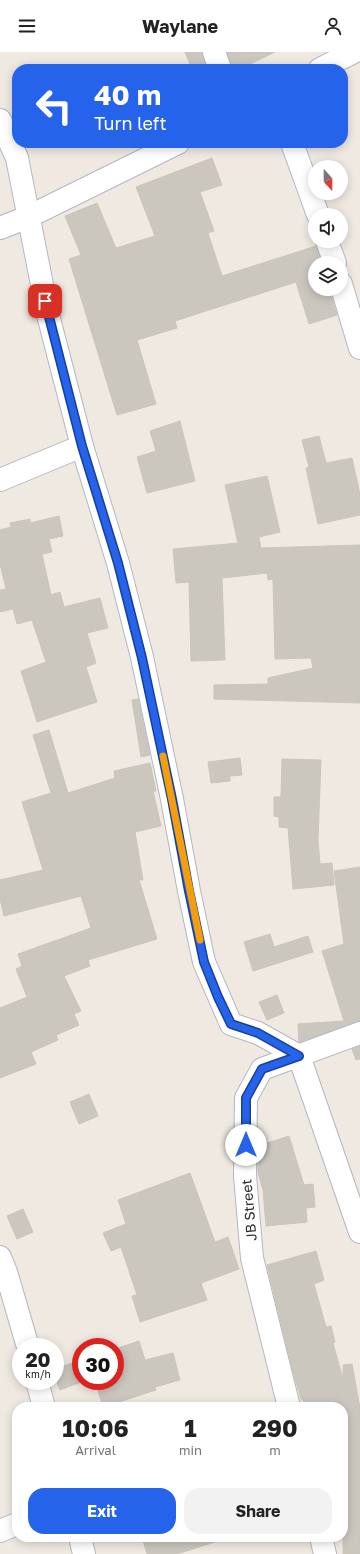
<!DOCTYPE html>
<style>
body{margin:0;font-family:"Golos Text",sans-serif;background:#f2f2f2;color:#222;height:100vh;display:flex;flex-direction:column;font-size:15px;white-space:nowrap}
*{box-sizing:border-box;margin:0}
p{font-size:13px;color:#767676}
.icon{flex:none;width:22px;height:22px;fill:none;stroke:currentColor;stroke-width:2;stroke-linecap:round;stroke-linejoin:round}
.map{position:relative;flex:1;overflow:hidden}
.side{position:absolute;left:12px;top:1350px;width:336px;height:140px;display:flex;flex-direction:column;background:#fff;border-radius:16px;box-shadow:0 2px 10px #0003}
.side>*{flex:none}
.banner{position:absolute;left:12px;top:12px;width:336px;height:84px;border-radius:16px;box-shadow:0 2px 10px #0003;background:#2563eb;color:#fff;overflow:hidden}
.needle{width:26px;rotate:159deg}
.controls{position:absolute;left:308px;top:108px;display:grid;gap:8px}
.controls a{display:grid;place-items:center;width:40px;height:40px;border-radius:50%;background:#fff;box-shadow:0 2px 10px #0003;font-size:20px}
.speed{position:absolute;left:12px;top:1286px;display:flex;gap:8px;font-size:20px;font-weight:700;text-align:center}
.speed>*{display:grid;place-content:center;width:52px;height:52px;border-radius:50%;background:#fff;box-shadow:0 2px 10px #0003;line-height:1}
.speed small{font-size:10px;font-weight:400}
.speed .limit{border:6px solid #d22;background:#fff;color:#111}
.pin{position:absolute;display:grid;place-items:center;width:34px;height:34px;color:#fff;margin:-17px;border-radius:8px;box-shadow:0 2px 6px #0006}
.me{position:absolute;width:44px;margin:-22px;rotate:0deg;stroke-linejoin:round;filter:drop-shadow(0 0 3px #0008)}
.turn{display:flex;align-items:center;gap:14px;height:84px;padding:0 16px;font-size:18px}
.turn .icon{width:52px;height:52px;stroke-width:2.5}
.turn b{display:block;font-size:28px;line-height:34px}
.eta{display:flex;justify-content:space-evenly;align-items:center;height:68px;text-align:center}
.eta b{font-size:24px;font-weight:700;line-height:28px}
.cta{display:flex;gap:8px;margin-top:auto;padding:8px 16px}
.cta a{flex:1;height:46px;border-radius:16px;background:#2563eb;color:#fff;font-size:16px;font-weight:700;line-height:46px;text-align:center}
.cta a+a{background:#f2f2f2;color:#222}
header{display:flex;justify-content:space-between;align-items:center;height:52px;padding:0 16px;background:#fff;font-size:18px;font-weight:700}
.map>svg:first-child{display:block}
.building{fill:#cbc7bf;stroke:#cbc5ba}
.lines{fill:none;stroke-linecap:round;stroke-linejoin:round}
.minor-casing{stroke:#b4b7c1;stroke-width:24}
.minor{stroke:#fff;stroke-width:22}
.route-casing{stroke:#184099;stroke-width:10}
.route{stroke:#2563eb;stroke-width:7}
.slow{stroke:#f59e0b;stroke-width:7}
.labels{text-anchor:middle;stroke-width:4;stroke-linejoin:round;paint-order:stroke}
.street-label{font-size:14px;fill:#2e2e2e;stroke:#fff}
</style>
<header><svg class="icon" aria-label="menu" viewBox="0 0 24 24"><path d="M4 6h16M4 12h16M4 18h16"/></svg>Waylane<svg class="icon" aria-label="person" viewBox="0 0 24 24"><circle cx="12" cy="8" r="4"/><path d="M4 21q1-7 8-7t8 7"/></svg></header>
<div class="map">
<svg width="360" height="1502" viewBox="0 0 360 1502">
<rect width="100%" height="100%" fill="#efe9e1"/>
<g class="building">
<polygon points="185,0 202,0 207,17 192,17"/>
<polygon points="227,0 275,0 240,17 232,17"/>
<polygon points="212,106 222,133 200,140 214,179 208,181 222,224 316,194 322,211 315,211 315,237 329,237 337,263 309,272 296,230 175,269 177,276 137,288 156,352 117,363 69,207 81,203 65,164 97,151 116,196 155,184 136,135"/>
<polygon points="180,369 195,429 147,441 137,405 156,399 150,379"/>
<polygon points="319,384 326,411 352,406 360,442 360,463 318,472 306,416 309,415 302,388"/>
<polygon points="267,424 280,480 259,485 261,496 360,493 360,651 214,647 214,633 268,632 268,626 313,616 311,606 275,607 273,527 268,528 267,521 222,526 225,608 191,609 189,530 176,531 173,497 238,491 225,433"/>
<polygon points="59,464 63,484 49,487 52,500 42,502 51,543 60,540 64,555 100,546 108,576 87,581 96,611 86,615 97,650 37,670 21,619 46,610 32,568 17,572 13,557 0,560 0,538 6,537 0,512 0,478 11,475 10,471 30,467 30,471"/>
<polygon points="138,647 150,703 141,705 132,648"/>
<polygon points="49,678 68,741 115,726 114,719 150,711 156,739 153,739 161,774 135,780 143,828 139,828 157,887 88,908 90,914 64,924 81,959 74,962 79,973 56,983 58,988 31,1000 36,1012 0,1026 0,956 27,945 16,917 22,914 18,902 91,876 81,844 4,864 0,847 0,828 43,818 22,750 51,741 33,683"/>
<polygon points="240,706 242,723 230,724 230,729 211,731 208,710"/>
<polygon points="282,707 321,708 318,788 320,812 332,811 334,833 293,837 288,776 279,775 279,765 274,764 274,745 281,745"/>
<polygon points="360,815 360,969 299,990 298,972 344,969 322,899 344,892 334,819"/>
<polygon points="270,882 274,895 308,884 313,900 253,919 244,890"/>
<polygon points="277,943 284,961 267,968 259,950"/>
<polygon points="360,994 360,1007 356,1008 352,997"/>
<polygon points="89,1042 98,1064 79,1072 70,1050"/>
<polygon points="289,1084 304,1133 313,1132 315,1155 306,1156 307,1170 266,1174 263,1138 258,1121 258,1094"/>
<polygon points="190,1121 215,1190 228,1185 239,1217 201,1231 207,1248 140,1270 132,1244 137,1243 121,1195 111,1199 103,1181 126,1172 118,1148"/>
<polygon points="23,1157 33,1180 17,1187 7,1164"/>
<polygon points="316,1199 324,1228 314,1232 326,1275 331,1274 335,1290 333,1291 343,1327 343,1313 352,1312 360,1356 360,1502 343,1502 343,1355 304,1355 303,1347 301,1347 293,1320 267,1213"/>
<polygon points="139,1289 145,1308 173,1301 180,1328 155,1335 156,1338 103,1355 95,1329 115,1329 115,1297"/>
<polygon points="81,1308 81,1330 60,1338 55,1325 55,1317"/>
<polygon points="142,1485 218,1485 218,1489 177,1502 147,1502"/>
</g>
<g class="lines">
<g class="minor-casing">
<g id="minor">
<polyline points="214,0 220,17"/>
<polyline points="320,17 354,0"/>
<polyline points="0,68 17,106 48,263 82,394 118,511 142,605 172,747 189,839 204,910 231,972 258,981 299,1004 360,1180"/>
<polyline points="292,91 318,163"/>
<polyline points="0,176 28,165 178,91"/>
<polyline points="327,189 335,211"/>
<polyline points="341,232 360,296"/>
<polyline points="0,428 82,394"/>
<polyline points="0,1205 6,1220 28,1295"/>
<polyline points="37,1329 44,1355"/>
<polyline points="289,1355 252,1206 245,1124 246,1046 262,1017 360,981"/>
<polyline points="0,1479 17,1472"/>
<polyline points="80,1485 84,1502"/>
<polyline points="321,1485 325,1502"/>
</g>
</g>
<use href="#minor" class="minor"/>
</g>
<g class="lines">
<g class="route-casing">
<polyline id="route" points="45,249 82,394 118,511 142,606 172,747 189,839 204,910 218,945 231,972 258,981 299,1004 262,1017 246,1046 246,1093"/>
</g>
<use href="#route" class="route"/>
<polyline class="slow" points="163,704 200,888"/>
</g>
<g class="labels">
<g class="street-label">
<text transform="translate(249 1158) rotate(-95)" y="5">JB Street</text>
</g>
</g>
</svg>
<div class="controls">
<a><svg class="needle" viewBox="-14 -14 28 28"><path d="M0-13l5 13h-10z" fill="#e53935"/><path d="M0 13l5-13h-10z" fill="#767676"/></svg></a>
<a><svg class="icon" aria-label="sound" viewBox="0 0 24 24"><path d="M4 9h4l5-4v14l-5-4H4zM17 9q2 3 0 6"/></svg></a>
<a><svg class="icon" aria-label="layers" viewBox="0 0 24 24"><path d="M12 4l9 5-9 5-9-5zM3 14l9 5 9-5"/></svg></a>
</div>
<div class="speed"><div>20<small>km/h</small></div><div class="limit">30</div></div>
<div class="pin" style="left:45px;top:249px;background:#d93025"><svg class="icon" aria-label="arrive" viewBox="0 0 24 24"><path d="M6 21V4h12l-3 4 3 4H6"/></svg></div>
<svg class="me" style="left:246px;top:1093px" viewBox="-20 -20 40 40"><circle r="19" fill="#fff"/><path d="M0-13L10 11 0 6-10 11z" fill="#2563eb"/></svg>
<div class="banner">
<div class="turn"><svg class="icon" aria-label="left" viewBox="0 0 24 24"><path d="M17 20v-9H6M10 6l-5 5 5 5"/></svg><div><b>40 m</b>Turn left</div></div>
</div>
<section class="side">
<div class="eta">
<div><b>10:06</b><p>Arrival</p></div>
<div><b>1</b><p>min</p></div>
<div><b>290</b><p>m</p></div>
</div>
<div class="cta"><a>Exit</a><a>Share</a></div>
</section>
</div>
